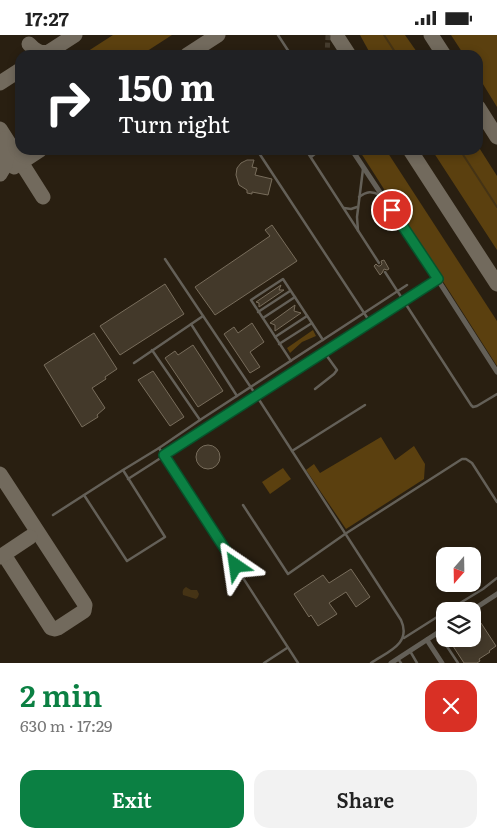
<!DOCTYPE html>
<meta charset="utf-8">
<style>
body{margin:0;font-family:Literata,serif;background:#f2f2f2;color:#222;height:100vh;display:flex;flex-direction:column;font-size:19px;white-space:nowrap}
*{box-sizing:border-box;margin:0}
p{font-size:16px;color:#767676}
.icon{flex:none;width:28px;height:28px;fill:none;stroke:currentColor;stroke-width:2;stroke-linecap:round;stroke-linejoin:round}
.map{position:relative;height:628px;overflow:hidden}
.sheet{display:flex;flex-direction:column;background:#fff;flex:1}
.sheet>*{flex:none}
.top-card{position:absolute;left:15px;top:15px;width:468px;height:105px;border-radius:15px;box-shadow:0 2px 8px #0003;background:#202124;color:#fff;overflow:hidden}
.needle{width:32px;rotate:200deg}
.controls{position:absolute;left:436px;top:512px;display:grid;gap:10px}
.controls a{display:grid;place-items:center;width:45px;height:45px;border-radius:10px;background:#fff;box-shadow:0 2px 8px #0003;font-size:25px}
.pin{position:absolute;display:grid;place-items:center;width:42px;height:42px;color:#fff;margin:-21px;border:2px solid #fff;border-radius:50%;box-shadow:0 1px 5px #0007}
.me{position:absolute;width:55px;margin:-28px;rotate:328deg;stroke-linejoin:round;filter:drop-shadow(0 0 4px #0008)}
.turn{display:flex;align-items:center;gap:18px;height:105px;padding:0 20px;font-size:22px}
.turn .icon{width:65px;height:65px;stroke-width:2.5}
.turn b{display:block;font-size:35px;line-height:42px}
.round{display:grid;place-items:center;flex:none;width:52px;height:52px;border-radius:15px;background:#f2f2f2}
.head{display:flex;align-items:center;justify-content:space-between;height:85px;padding:0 20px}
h1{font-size:30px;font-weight:600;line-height:38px;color:#0b8043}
.cta{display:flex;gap:10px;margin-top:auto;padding:10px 20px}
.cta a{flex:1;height:58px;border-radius:15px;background:#0b8043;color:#fff;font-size:20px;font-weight:600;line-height:58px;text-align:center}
.cta a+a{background:#f2f2f2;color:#222}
.status{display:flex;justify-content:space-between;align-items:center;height:35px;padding:0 25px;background:#fff;direction:ltr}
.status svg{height:14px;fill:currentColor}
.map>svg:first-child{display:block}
.green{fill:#5b400f}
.water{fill:#453315}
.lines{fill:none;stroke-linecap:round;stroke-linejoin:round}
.stream{stroke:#453315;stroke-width:2}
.taxiway{stroke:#726a5d;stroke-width:15}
.building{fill:#43392a;stroke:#786d5c}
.street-tunnel{stroke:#453c2e;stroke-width:5;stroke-dasharray:5 2.5;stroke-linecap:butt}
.lane{stroke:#646058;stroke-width:2.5}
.street{stroke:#646058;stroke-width:5}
.route-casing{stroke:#07532c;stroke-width:12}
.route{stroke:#0b8043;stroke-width:9}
</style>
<div class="status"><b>17:27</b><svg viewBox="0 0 49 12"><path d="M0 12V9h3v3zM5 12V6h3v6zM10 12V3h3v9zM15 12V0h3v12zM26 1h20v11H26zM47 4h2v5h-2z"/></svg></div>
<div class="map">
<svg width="497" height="628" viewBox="0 0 497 628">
<rect width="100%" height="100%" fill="#291f11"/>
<g class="green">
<polygon points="113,0 172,0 141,20 82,20"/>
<polygon points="360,0 405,0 419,20 371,20"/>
<polygon points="451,0 497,0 497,72 478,41 478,20 464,20"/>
<polygon points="478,111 497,141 497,215 432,115 478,115"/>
<polygon points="359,115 386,115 497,286 497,331"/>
<polygon points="313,295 316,301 302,307 290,318 287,313"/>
<polygon points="381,402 395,425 414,411 425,429 424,444 346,494 306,435 314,429 320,438"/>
<polygon points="283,433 291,444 270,459 262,447"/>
</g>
<path class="water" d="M186 552 191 555H197L199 559 198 562 196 564C191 563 188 561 183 560 182 556 183 554 186 552Z"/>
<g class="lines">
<g class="stream">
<polyline points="384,0 397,20"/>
<polyline points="460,115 497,172"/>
</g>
<g class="taxiway">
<polyline points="336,0 349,20"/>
<polyline points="431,0 444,20"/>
<path d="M29 9C36 16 40 19 49 17"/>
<polyline points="44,20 75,0"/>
<polyline points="187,20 218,0"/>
<polyline points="0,48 20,35"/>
<polyline points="478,72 497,102"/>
<polyline points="0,94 43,162"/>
<polyline points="410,115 497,249"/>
<polyline points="14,132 40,115"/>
<path d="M0 139C8 128 9 117 5 104"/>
<polyline points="0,439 84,568 85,570 84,576 58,593 55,594 51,593 8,526"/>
<polyline points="0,522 30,502"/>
</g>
</g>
<g class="building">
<polygon points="247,125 254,125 252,132 257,133 255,140 272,144 268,160 252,157 252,159 247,158 247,155 239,150 236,140 237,133 241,128"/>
<polygon points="272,190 297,226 215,280 195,252 270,201 265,195"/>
<polygon points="384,225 389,234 387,235 384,234 382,238 380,240 374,231 376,229 378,231 380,231 382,229 381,226"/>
<polygon points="165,249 184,279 120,320 100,291"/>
<polygon points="281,250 279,255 284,255 259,272 259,268 256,267"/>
<polygon points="295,270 294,276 301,278 275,296 275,290 270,288"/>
<polygon points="252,288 264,307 250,317 260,332 250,338 224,299 234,292 238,298"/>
<polygon points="94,298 117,334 105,342 106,344 92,353 105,373 97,380 98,382 82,392 44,330"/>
<polygon points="193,310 223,356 198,372 165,323 175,316 178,320"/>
<polygon points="153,336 184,382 170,391 138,345"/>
<circle cx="208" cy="422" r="12"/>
<polygon points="351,534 370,562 356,572 346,557 329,568 337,579 318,591 311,580 309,582 294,559 323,540 329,548"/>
<polygon points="481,588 496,611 489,616 490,617 479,624 480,626 477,628 464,628 451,608 457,604 472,604 472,594"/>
</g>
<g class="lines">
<polyline class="street-tunnel" points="327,20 328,0"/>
<g class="lane">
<polyline points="278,0 291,20"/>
<path d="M234 115C239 117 248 117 253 115"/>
<polyline points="257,115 370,287"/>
<polyline points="306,115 379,228"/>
<polyline points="311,122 320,115"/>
<path d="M359 162C367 156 372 156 380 160"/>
<polyline points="344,173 351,174 357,172"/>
<polyline points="358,196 357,182 363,134"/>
<path d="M165 224 256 360 401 585C412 609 387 617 371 628"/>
<polyline points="385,237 471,370 473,372 477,371 497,359"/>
<polyline points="258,277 290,256"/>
<polyline points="263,283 295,262"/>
<polyline points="191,289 237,361"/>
<polyline points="275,302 307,281"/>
<polyline points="279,309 312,288"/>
<polyline points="152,315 200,385"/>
<polyline points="291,326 251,265 283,244 323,305"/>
<polyline points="134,328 203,281"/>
<polyline points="315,354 334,339 337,335 324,317"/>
<polyline points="159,413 298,628"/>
<polyline points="292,416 365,370"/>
<polyline points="128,444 438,245"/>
<polyline points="84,460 127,526 165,502 123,435"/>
<polyline points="243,470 288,539 345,499 462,424 466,424 472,428 497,467"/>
<polyline points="53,480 123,435 159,413 200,385 407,250"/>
<polyline points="447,576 483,554 497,543"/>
<polyline points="404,603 445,577"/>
<polyline points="444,607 458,628"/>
<polyline points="410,616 417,628"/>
<polyline points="398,624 401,628"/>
<polyline points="264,628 287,613"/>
</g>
<g class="street">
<polyline points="352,115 438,245 497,337"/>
<polyline points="471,576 497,559"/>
<polyline points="427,605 442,628"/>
<polyline points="391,628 445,593"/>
</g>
</g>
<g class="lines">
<g class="route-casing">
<polyline id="route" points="236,531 164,420 438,244 392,175"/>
</g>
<use href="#route" class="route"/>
</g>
</svg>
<div class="controls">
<a><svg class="needle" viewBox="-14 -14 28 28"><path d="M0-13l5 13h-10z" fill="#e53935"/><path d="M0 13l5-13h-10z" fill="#767676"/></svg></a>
<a><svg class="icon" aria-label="layers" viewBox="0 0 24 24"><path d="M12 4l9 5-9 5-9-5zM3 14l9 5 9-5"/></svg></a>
</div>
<div class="pin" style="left:392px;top:175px;background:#d93025"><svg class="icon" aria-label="arrive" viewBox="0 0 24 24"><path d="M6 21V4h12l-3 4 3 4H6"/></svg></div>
<svg class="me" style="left:236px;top:531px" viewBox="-20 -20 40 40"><path d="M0-17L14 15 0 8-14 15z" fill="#0b8043" stroke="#fff" stroke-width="4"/></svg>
<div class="top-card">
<div class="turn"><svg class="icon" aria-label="right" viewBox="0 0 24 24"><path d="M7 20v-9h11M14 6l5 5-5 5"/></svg><div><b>150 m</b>Turn right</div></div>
</div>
</div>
<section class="sheet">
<div class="head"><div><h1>2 min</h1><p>630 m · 17:29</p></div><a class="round" style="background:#d93025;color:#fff"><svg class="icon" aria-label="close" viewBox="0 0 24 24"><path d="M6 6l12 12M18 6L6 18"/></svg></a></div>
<div class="cta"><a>Exit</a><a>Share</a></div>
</section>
